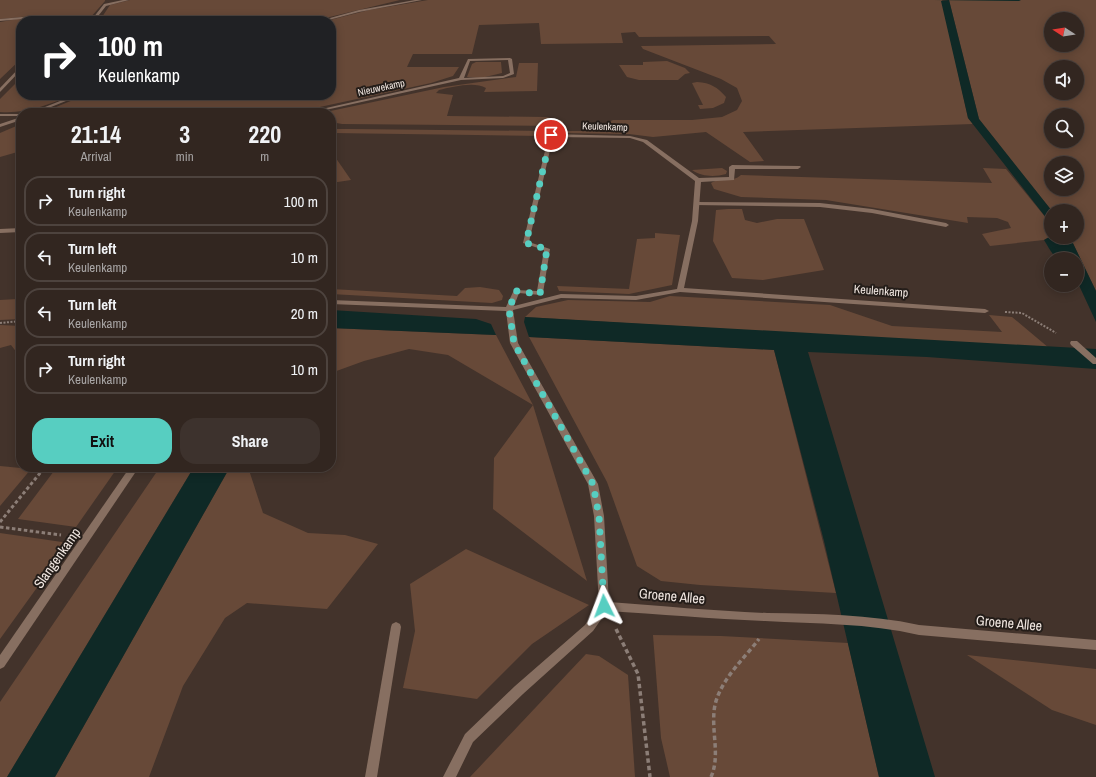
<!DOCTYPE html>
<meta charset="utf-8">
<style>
body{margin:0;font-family:"Archivo Narrow",sans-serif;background:#3d322d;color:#f1f3f6;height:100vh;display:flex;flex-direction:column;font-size:15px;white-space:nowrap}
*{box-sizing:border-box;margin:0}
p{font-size:13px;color:#a8a5a5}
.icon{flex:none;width:22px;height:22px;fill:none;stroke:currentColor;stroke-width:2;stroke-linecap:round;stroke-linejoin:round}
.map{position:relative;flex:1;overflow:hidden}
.side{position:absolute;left:16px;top:108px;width:320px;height:364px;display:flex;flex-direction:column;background:#322620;border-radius:16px;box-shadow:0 2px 10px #0003,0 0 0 1px #4d433e}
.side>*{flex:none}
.top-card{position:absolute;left:16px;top:16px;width:320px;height:84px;border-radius:16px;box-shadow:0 2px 10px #0003,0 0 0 1px #4d433e;background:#202124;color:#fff;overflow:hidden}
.needle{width:26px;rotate:282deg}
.buttons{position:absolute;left:1044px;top:12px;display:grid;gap:8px}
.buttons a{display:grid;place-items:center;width:40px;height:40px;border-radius:50%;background:#322620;box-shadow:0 2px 10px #0003,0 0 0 1px #4d433e;font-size:20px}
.pin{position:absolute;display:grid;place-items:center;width:34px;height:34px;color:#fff;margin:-17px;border:2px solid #fff;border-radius:50%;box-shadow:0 1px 4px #0007}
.me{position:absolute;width:44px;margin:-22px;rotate:357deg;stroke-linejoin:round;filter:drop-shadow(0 0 3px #0008)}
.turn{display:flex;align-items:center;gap:14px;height:84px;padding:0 16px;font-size:18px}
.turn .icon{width:52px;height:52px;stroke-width:2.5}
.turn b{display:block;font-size:28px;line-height:34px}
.eta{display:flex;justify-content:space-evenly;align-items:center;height:68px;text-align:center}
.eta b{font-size:24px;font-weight:700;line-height:28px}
.button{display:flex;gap:8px;margin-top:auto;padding:8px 16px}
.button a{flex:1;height:46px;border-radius:16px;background:#57cec1;color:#111;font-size:16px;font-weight:700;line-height:46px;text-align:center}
.button a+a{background:#3d322d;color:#f1f3f6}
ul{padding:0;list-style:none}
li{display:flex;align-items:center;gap:12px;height:50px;margin:0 8px 6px;padding:0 8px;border:2px solid #4d433e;border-radius:16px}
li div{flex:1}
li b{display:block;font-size:15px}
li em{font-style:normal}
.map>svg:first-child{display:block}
.green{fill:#674938;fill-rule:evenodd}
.water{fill:#0f2926}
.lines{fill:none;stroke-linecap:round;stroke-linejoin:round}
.stream{fill:#0f2926;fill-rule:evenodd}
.path-far2{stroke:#8c7e77;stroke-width:2;stroke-dasharray:2 1.5;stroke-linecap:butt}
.path-far1{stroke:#8c7e77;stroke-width:3;stroke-dasharray:3.5 2.5;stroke-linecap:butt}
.path{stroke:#8c7e77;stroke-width:3.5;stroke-dasharray:4.5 3;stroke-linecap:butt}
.lane{fill:#876f61;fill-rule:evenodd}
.street{fill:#876f61;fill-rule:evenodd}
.route{stroke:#57cec1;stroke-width:7;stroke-dasharray:0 12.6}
.labels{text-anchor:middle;stroke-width:4;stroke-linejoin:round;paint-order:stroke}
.far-street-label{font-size:10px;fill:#f1e7e1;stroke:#241d19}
.street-label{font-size:12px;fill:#f1e7e1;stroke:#241d19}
.near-street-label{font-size:14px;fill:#f1e7e1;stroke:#241d19}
</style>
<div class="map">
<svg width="1096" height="777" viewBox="0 0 1096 777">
<rect width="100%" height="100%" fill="#43332b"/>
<g class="green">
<polygon points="0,0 105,0 105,1 90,18 68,21 53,17 31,16 0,19"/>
<polygon points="130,0 400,0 313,21 86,21 102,17 110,5"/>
<polygon points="428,0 942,0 968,118 973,124 743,132 764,161 750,162 706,132 653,137 629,134 560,133 561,131 587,131 613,120 692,120 722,117 737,110 742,101 737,88 721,79 643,49 641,46 776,44 769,36 639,37 635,32 621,33 623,43 541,44 539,23 479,25 472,54 413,54 407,67 459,67 453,76 431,83 292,113 44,112 85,95 331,95 331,21 326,21 369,10"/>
<path d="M949 0H1096V291L1070 237H1077V211H1052L979 119ZM1051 19H1077V45H1051ZM1051 67H1077V93H1051ZM1051 115H1077V141H1051ZM1051 163H1077V189H1051Z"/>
<polygon points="17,19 46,21 21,21 21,59 0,79 0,22"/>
<polygon points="667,61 685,68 690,73 685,74 678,80 639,80 627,77 619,65 643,65 643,62"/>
<polygon points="476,62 501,62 502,73 481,78 467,77 472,64"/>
<path d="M519 63H538L537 91 484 92 486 88C474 81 452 87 439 90L436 93 453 95 447 116 546 117 563 121 562 126 342 124 331 122V113H321L444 87 516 77Z"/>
<path d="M21 78V95H73C49 104 27 114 0 112V99Z"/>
<path d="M697 82C711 83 717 87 726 97L724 103 713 108 700 109 698 105H703L692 83Z"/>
<polygon points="21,124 21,151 0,157 0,133"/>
<polygon points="331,129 350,129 546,131 544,136 331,133"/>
<polygon points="331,151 351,180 331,183"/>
<path d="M722 168 727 171 726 174C715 177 702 177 692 170Z"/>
<path d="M983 168 1006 169 1051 224V236L1044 240 990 246 982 234 1011 228 1008 222 997 218 967 217 968 223 826 200 741 197 714 189 711 183C721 177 732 183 741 175L992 183Z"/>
<polygon points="728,209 742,209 745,220 757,223 777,219 804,219 824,270 763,280 732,278 713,241 716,210"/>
<polygon points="655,233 680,235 672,285 629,294 559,291 557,286 629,289 637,239 655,238"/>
<polygon points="480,287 499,290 503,296 502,300 492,303 331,294 331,289 457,296 465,288"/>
<polygon points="670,296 830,305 892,326 1002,332 989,315 1012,317 1049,348 525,317 536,307 568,300 650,302"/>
<polygon points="17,299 21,319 0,320 0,300"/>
<polygon points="0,325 21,326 21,358 11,345 0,348"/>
<polygon points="331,328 496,335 533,405 587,581 493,509 494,458 533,405 448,355 409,349 364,361 331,373"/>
<polygon points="529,337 774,350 836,593 700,585 661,581 637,566 607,482"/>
<polygon points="0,466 31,469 0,506"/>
<polygon points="57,467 118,467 76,527 18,519"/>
<polygon points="160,467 194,467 7,777 0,777 0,702"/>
<polygon points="230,467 248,467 263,513 308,533 345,535 378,544 327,609 247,603 225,618 183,686 149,777 55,777"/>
<polygon points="0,533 69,543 0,639"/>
<polygon points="466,549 589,605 532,644 477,699 403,688 415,631 410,584"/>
<polygon points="653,635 721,636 848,643 879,777 670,777 661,738"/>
<polygon points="586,654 599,656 628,675 635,777 470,777"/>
<polygon points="967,655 1096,669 1096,725 1052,710"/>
</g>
<g class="water">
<polygon points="949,0 979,119 1052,211 1051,224 968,118 941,1"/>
<path d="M1051 236 1070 237 1096 291V322L1077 281V259C1054 259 1056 260 1044 240Z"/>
<polygon points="331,310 476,319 491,324 496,335 331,328"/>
<polygon points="525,317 1096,349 1096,369 927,357 808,352 935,777 879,777 824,541 774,350 529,337 524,322"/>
<polygon points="194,467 230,467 55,777 7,777"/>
</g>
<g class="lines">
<polygon class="stream" points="934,0 1021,0 1019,1"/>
<g class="path-far2">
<polyline points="1005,312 1022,313 1056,333"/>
<polyline points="0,323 21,321"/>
</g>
<g class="path-far1">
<polyline points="0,522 45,467"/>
<polyline points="0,527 61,535"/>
</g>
<g class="path">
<polyline points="616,629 638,674 650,777"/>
<path d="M711 777C720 757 712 734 714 712 716 684 743 660 759 639"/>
</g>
<g class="lane">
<polygon points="696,202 820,203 872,209 946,223 949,225 946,227 872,213 820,207 694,205 694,203"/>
<polygon points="21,228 21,232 0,233 0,229"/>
<polygon points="396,622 400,624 401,627 377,777 365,777 391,627 392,624"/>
</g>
<g class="street">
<polygon points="123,0 129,0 106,6 95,20 78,21 93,18 104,4"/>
<polygon points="415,0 422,0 359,12 325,21 319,21 359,10"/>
<polygon points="33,16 61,21 33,18 0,21 0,19"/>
<path d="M510 58 512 59 514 74 503 78 461 80 312 113H304L459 78 468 59ZM508 60 510 73 503 76 464 78 470 61Z"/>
<polygon points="20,67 21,67 21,70 0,92 0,88"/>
<polygon points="75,95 81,95 36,113 30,113"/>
<rect x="0" y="114" width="21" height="2"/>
<polygon points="21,117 21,120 0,127 0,124"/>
<path d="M549 134 630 136 647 140 699 178 729 177V167L732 165 800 166 801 167 798 169H735L734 180 701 182 698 221 684 288 985 309 989 311 985 313 680 292 636 300 561 298 513 310 518 343 598 484 604 516 609 602C662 606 715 611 767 613 818 614 869 614 919 625L1096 640V650L919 635C868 623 817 624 765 621 712 619 659 614 607 611L593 631 523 694 473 742 456 777H443L465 734 515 686 585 625 599 605 594 516 588 484 510 343 506 311 331 304V300L506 307 514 290 537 291 544 250 523 243ZM553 137 630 138 643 142 695 181 692 221 677 289 636 296 561 294 514 306 519 293 540 295 543 293 550 249 529 242Z"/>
<polygon points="1071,341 1077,341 1096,358 1096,364 1093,364 1071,345 1070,343"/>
<polygon points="130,467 139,467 4,667 0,669 0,655"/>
</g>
</g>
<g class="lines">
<polyline class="route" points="551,135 526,243 547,249 540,294 516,291 509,309 514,343 593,484 599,516 604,606"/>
</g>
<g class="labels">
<g class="far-street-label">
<text transform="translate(381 87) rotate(-12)" y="4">Nieuwekamp</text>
<text transform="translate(605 126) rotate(2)" y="4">Keulenkamp</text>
</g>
<g class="street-label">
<text transform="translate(881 291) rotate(4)" y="4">Keulenkamp</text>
</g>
<g class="near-street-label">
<text transform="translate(57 558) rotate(-55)" y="5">Slangenkamp</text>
<text transform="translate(672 596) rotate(5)" y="5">Groene Allee</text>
<text transform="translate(1009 623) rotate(5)" y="5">Groene Allee</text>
</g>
</g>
</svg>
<div class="buttons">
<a><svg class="needle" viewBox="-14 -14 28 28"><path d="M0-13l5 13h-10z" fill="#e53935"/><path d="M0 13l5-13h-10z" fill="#a8a5a5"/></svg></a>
<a><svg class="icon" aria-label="sound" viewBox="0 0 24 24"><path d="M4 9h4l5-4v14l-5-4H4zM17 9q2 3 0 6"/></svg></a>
<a><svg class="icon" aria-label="search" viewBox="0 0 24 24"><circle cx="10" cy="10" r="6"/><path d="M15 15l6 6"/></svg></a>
<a><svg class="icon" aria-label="layers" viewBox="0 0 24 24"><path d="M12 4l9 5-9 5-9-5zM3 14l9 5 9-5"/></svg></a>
<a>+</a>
<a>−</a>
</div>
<div class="pin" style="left:551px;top:135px;background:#d93025"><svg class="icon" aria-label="arrive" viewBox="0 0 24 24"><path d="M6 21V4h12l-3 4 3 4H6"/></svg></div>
<svg class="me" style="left:604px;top:606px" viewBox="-20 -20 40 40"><path d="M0-17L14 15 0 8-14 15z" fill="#57cec1" stroke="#fff" stroke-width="4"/></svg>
<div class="top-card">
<div class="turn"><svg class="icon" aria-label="right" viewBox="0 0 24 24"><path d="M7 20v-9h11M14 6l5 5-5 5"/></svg><div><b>100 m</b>Keulenkamp</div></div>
</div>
<section class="side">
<div class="eta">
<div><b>21:14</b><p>Arrival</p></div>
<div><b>3</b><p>min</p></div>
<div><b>220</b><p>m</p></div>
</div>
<ul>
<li><svg class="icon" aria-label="right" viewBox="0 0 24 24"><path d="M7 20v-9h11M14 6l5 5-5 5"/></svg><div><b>Turn right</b><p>Keulenkamp</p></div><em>100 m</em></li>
<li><svg class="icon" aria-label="left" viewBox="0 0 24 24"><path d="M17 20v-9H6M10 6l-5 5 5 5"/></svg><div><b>Turn left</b><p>Keulenkamp</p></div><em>10 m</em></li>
<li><svg class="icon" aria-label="left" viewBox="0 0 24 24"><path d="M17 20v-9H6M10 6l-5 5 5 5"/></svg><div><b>Turn left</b><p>Keulenkamp</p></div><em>20 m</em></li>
<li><svg class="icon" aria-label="right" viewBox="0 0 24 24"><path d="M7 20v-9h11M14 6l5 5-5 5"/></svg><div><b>Turn right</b><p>Keulenkamp</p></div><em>10 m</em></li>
</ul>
<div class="button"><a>Exit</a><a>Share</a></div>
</section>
</div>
